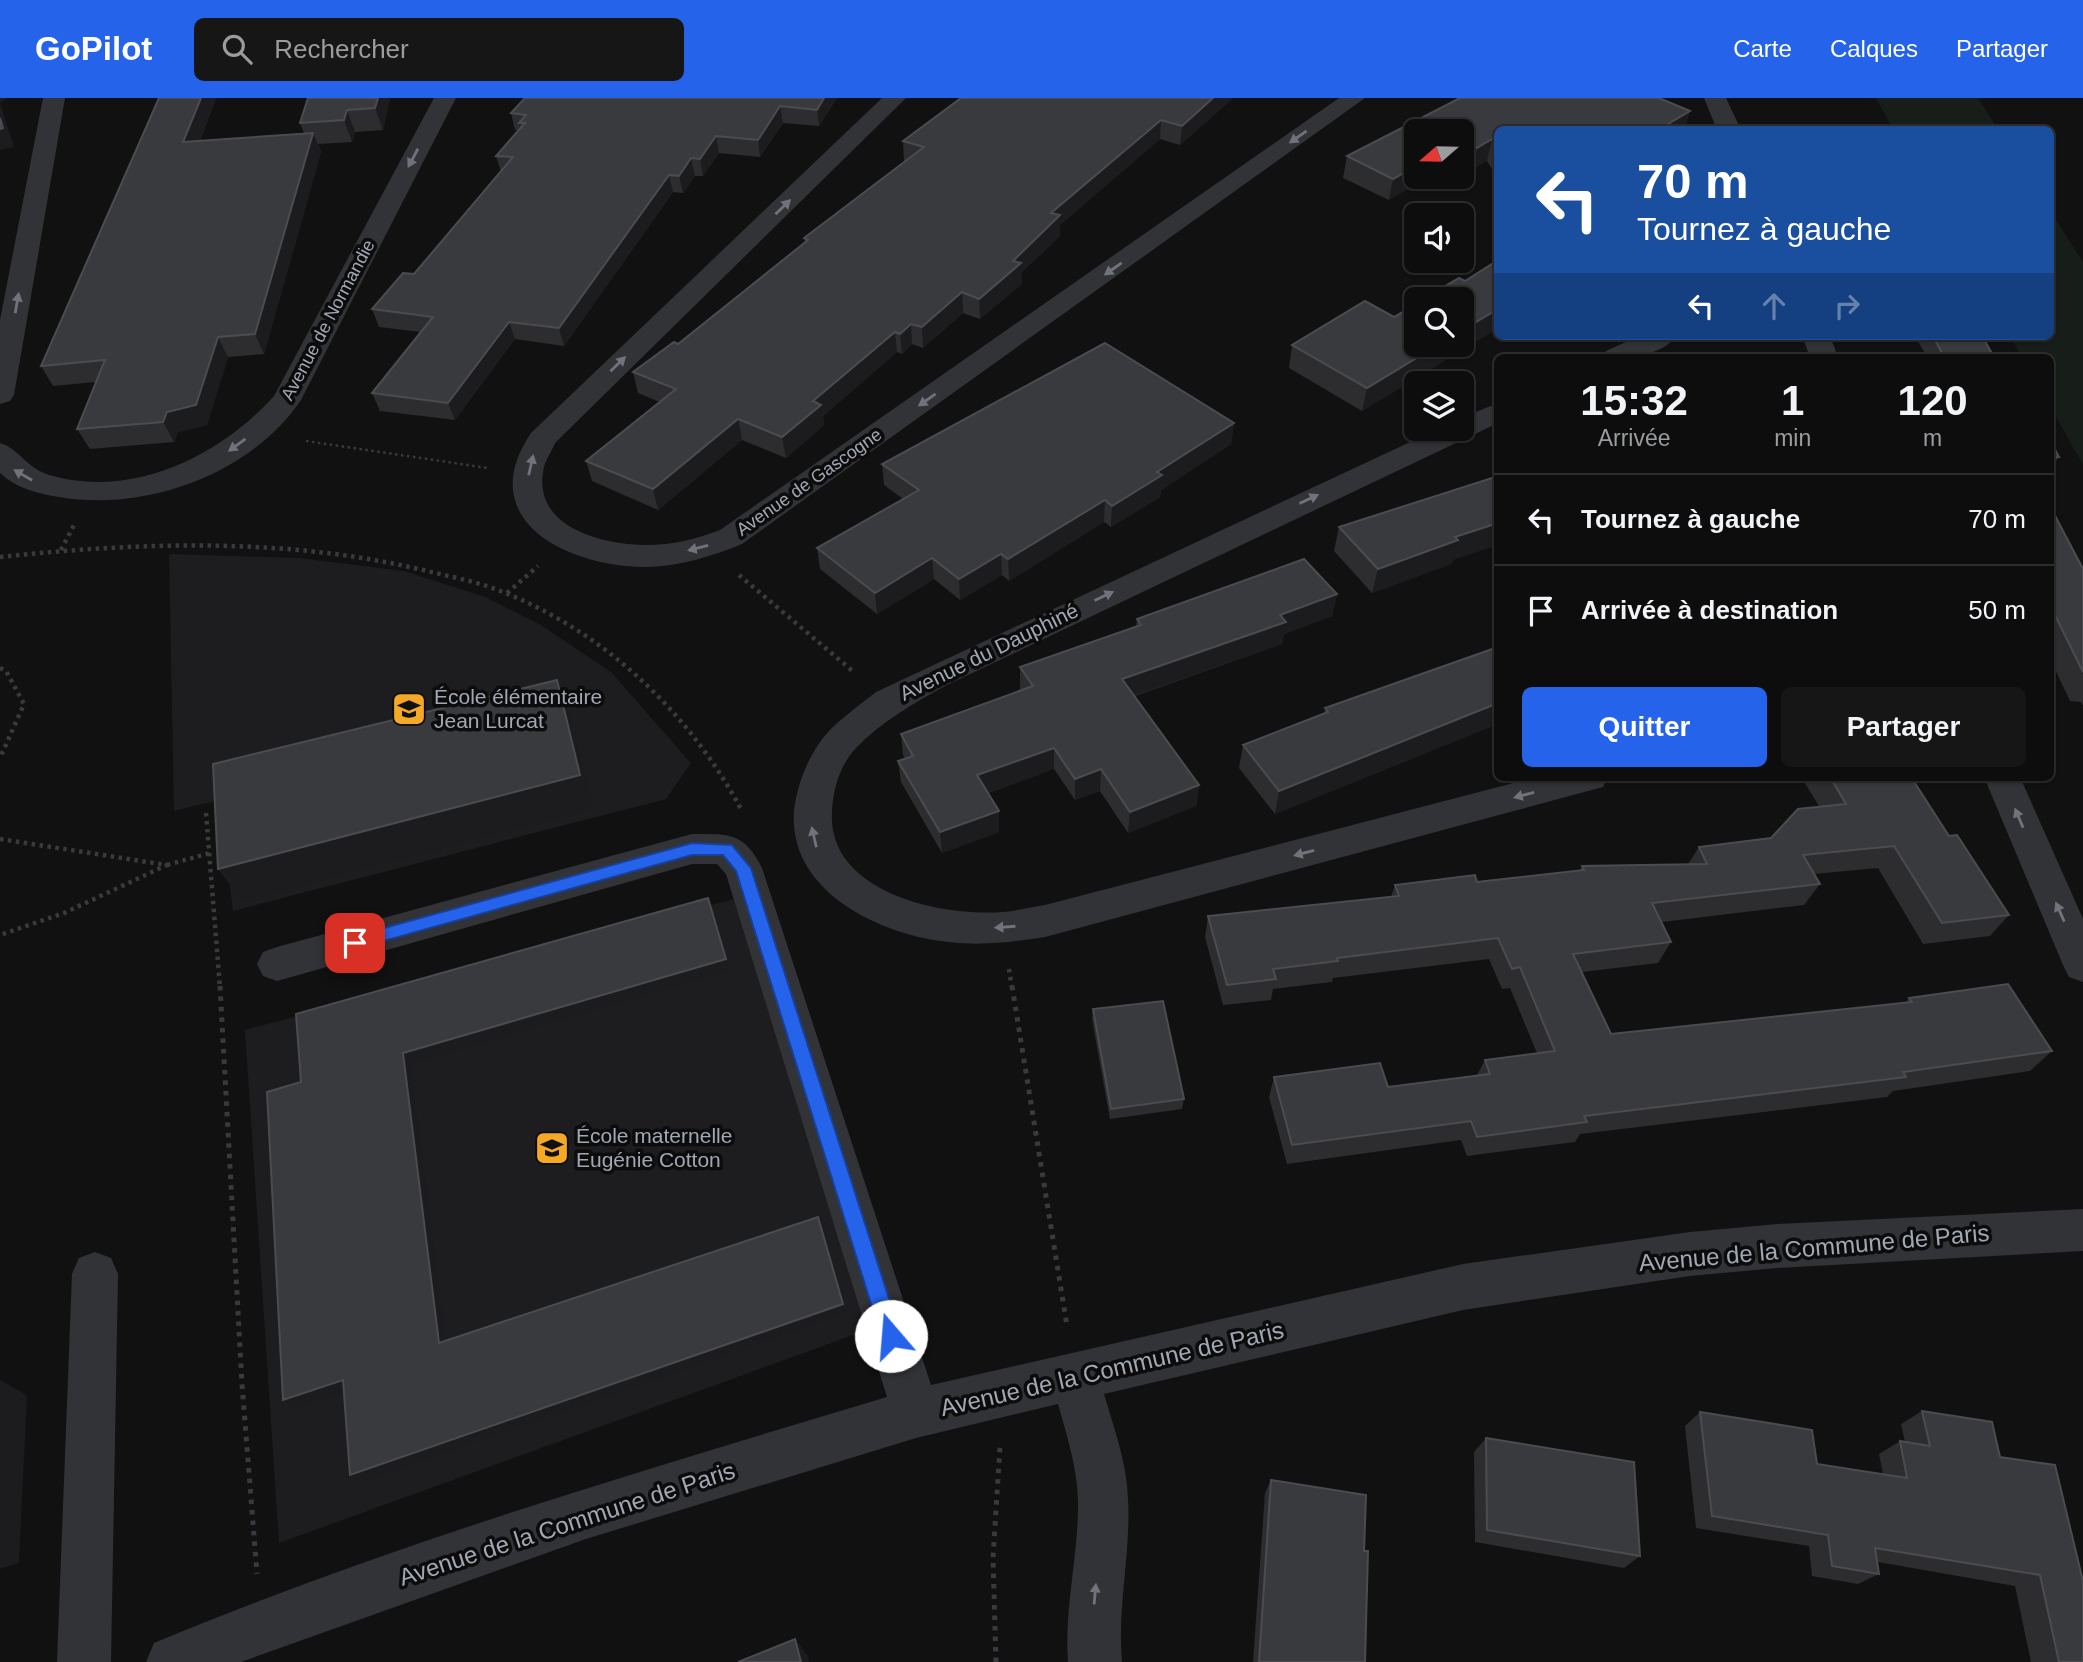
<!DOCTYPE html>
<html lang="fr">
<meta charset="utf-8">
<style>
body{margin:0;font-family:Arial,sans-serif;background:#161617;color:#f1f3f6;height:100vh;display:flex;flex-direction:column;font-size:26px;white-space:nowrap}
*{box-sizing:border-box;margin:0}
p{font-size:23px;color:#9a9c9e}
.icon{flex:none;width:38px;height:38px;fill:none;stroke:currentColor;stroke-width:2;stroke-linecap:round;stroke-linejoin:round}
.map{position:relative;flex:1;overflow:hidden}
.details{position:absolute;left:1494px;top:256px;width:560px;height:427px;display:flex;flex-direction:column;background:#0d0d0e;border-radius:10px;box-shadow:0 2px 5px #0004,0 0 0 2px #2d2d2e}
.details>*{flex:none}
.guide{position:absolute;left:1494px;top:28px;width:560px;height:214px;border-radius:10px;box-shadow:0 2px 5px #0004,0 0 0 2px #2d2d2e;background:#1a4fa0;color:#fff;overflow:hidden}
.needle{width:46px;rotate:250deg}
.tools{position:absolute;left:1404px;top:21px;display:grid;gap:14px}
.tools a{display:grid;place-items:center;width:70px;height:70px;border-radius:10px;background:#0d0d0e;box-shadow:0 2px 5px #0004,0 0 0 2px #2d2d2e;font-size:35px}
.pin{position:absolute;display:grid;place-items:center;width:60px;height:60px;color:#fff;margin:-30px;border-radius:14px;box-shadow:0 4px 10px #0006}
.me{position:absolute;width:77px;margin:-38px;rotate:342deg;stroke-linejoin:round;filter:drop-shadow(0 0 5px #0008)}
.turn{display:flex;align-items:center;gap:24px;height:147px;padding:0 28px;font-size:32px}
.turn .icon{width:91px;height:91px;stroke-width:2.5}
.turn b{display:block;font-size:49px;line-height:60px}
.lanes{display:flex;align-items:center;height:66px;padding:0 28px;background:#0003;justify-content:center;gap:35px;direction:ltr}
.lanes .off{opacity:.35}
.eta{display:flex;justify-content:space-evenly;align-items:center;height:119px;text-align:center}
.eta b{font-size:42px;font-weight:700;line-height:49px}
.primary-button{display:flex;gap:14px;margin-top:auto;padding:14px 28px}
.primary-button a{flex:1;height:80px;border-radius:10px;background:#2563eb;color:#fff;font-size:28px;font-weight:700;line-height:80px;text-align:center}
.primary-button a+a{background:#161617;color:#f1f3f6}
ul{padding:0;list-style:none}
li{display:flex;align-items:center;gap:21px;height:91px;padding:0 28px;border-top:2px solid #2d2d2e}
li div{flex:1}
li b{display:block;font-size:26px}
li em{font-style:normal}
header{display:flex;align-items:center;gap:42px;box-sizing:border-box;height:98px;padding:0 35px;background:#2563eb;color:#fff}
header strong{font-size:33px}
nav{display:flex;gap:38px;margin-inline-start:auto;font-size:24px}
.search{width:490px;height:63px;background:#161617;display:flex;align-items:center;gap:18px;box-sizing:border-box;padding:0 24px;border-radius:10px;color:#9a9c9e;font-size:26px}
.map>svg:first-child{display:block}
.built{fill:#1d1d1f}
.green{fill:#171d18}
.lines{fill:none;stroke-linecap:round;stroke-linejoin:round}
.path-far2{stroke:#383a3e;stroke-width:2.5;stroke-dasharray:2.5 3.5;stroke-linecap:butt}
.path-far1{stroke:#383a3e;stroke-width:4.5;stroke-dasharray:3.5 4.5;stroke-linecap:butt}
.path{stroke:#383a3e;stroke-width:5;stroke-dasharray:4.5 6;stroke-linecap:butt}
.minor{fill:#323337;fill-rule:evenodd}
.wall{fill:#2d2d30}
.shaded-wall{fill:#1c1c1e}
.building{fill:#393a3e;stroke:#4a4c50;stroke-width:2}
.oneway{fill:#70737b}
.route{fill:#2563eb;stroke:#184099;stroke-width:2}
.labels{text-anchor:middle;stroke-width:7;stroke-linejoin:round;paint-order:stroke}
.far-street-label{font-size:18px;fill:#a2a8b3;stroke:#0c0c0d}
.street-label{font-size:21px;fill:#a2a8b3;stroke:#0c0c0d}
.poi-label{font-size:21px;fill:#a2a8b3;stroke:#0c0c0d;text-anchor:start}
.near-street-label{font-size:24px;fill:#a2a8b3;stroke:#0c0c0d}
</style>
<header>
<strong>GoPilot</strong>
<div class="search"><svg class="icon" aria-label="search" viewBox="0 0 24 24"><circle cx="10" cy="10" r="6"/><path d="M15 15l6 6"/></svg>Rechercher</div>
<nav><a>Carte</a><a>Calques</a><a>Partager</a></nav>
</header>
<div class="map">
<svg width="2083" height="1564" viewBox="0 0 2083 1564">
<rect width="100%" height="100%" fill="#111112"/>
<g class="built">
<polygon points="169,456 299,460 404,473 485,499 541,527 611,574 691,665 666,701 233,813 219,702 174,713"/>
<polygon points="764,793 892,1168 854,1181 870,1231 279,1445 245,932"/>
</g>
<g class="green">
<polygon points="1876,0 1978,0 1998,31 1893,31"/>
<polygon points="2051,114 2083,164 2083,367 2051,310 2051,259 2022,259 2010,238 2051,238"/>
</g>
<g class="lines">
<polyline class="path-far2" points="306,343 488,370"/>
<g class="path-far1">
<polyline points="61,452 74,427"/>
<path d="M0 459C142 444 287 439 427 473 452 479 479 484 503 494 606 535 689 615 741 711"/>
<polyline points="739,477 855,575"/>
<polyline points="507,495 538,468"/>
<polyline points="0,570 6,573 24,606 0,660"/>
<polyline points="206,715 220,890"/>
<polyline points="0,741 167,767 64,815 0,837"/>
<polyline points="167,767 210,755"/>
<polyline points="1009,871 1012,890"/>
</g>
<g class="path">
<polyline points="220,888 242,1286 257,1476"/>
<polyline points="1012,888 1067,1228"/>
<polyline points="996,1564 993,1460 1000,1348"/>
</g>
<g class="minor">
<polygon points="43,0 65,0 14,297 10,303 0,306 0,222"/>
<path d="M434 0H456L301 302C251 376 146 414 59 399 38 396 16 390 0 375V345C19 350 27 372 53 378 134 400 220 358 274 298Z"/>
<path d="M882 0H906L555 345C552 353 546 361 544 369 530 429 602 447 647 447 672 447 696 441 720 432L1339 0H1365L742 446C713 458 680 468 648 469 571 470 471 424 531 335Z"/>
<polygon points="1704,0 1726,0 1741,32 1717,32"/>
<path d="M1639 238H1676C1660 260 1626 259 1602 259L1606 253Z"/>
<polygon points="1802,238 1830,238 1838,259 1810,259"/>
<path d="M1498 305V325L947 587C914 605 882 623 856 650 840 667 833 691 832 714 827 794 940 819 1003 814 1017 813 1031 809 1045 807L1537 679H1608L1603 689 1045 839C1013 844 982 848 949 844 881 837 788 794 794 713 797 685 810 653 830 632 844 618 861 606 876 594L1438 331H1461V320Z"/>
<polygon points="1984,679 2020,679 2083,821 2083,884 2069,879 2063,867"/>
<path d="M692 736C729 736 744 734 762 770L931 1287 1463 1166 1690 1134 1777 1126 2083 1111V1153L1777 1170 1690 1178 1463 1212 1104 1296C1114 1330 1127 1365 1128 1401 1131 1456 1117 1509 1122 1564H1068C1064 1509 1079 1456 1078 1402 1077 1369 1067 1338 1058 1306L916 1340 586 1441 241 1564H146L154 1545C392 1446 640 1373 887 1299L726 776 717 766H692L277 883 263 878 257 866 263 854 277 849Z"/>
<polygon points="95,1154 111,1160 118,1176 111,1564 57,1564 72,1176 79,1160"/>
</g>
</g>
<g class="wall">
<polygon points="216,0 200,43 304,35 300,25 308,0 390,0 383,32 355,34 352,44 318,46 321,54 264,256 228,259 207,327 178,334 174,344 90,351 77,331 96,284 53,288 41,268"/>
<polygon points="837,0 819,28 783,25 760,59 719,55 703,78 695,78 683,95 673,94 564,248 515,241 455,322 380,313 372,295 421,234 379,229 372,211 414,176 501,74 496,58 519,32 515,32 511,15"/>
<polygon points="1233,0 1180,47 1160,41 1060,127 1060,138 1021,175 1022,186 980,221 963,215 923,250 912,246 902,256 897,254 823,318 824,327 786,360 742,342 658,412 592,383 586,363 660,304 638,295 633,274 678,246 805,144 804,140 906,63 904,63 903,43"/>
<polygon points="1460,0 1690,13 1684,32 1498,32 1498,74 1495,76 1487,63 1472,71 1461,66 1461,33 1389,102 1343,80 1347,58"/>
<polygon points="1498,162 1498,230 1362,313 1289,270 1292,247 1394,219 1465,183"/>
<polygon points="1915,238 1982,238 1994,259 1927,259"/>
<polygon points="1234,325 1231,346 1161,392 1160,399 1111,429 1104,424 1009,483 1002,477 960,502 934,481 877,516 820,471 817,450 903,401 884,387 882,366"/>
<polygon points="2051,344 2059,359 2051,371"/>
<polygon points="2051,410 2083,471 2083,608 2081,604 2070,603 2051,563"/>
<polygon points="1339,429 1453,462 1451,466 1372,495 1334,453"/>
<polygon points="1337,496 1332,518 1284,536 1282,546 1135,598 1199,687 1196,708 1128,735 1100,693 1075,702 1054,671 988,695 999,713 999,734 942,755 901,684 898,663 905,661 903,657 901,636 1022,592 1020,591 1020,569 1136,529 1137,521"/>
<polygon points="1498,549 1498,630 1495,627 1275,716 1239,670 1243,647 1324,616 1325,610"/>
<polygon points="1801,679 1911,679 1949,738 2009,817 1990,838 1923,846 1878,770 1814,776 1820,786 1804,807 1662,824 1671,844 1658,865 1582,874 1611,936 1905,905 1909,900 2052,953 2030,973 1893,993 1887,999 1580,1036 1575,1044 1467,1058 1461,1042 1287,1066 1269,999 1274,979 1388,989 1477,977 1485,962 1537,955 1510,890 1502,891 1489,861 1333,880 1332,884 1273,891 1271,902 1223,907 1205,839 1208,818 1391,799 1395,787 1477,784 1580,772 1582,768 1688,766 1699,749 1771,740 1819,708"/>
<polygon points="1093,911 1184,1001 1182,1011 1110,1021 1092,921"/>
<polygon points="1922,1313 2000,1359 2083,1564 2031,1564 2015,1488 1878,1464 1879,1476 1858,1486 1812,1478 1809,1448 1696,1430 1685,1328 1700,1314 1817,1366 1883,1376 1879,1356 1900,1343 1905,1344 1901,1326"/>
<polygon points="1486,1340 1640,1458 1624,1470 1475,1444 1474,1354"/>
<polygon points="1271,1382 1365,1564 1253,1564 1265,1395"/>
</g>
<g class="shaded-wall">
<polygon points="0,0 8,0 0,5 14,49 0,52"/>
<polygon points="201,0 216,0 192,64 183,44"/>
<polygon points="378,0 390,0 383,32 375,10"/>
<polygon points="824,0 837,0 819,28 817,12"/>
<polygon points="1213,0 1233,0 1180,47 1182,28"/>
<polygon points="780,8 783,25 760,59 758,42"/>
<polygon points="347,12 355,34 352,44 344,22"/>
<polygon points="1690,13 1684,32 1658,32"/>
<polygon points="1161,22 1160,41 1060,127 1060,138 1021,175 1022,186 980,221 979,201 1013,163 1051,115"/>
<polygon points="313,35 321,54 264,256 255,236"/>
<polygon points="716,38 719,55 703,78 700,61"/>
<polygon points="1492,41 1487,63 1472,71 1477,50"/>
<polygon points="691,60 695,78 683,95 679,78"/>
<polygon points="1498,64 1498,74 1495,76"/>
<polygon points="1416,68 1416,79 1430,79 1389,102 1393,81"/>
<polygon points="669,77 673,94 564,248 559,230"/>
<polygon points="962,194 963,215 923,250 922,229"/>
<polygon points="1498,211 1498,230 1362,313 1367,290 1438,247 1461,247 1461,233"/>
<polygon points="509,224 515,241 455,322 448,305"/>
<polygon points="911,226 912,246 902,256 900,236"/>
<polygon points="895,234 897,254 823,318 824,327 786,360 782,339 813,303"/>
<polygon points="218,239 228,259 207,327 178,334 174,344 163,324 167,314"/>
<polygon points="738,321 742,342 658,412 653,391"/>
<polygon points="1234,325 1231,346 1161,392 1160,399 1111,429 1112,408 1157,374"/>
<polygon points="1105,402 1104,424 1009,483 1008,461"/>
<polygon points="1498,425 1498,447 1453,462 1451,466 1372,495 1378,471 1455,439"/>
<polygon points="1001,456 1002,477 960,502 959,481"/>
<polygon points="932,460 934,481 877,516 875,495"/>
<polygon points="1337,496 1332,518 1284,536 1282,546 1121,602 1122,581 1280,517"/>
<polygon points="557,582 569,616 593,710 242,803 218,771"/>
<polygon points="1498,605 1498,618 1495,627 1275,716 1279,693"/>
<polygon points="1054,650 1054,671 978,698 977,677"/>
<polygon points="1101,671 1100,693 1075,702 1075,681"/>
<polygon points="1199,687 1196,708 1128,735 1130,714"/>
<polygon points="999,713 999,734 942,755 940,734"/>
<polygon points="708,800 729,872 410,966 447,1254 439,1245 403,955"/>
<polygon points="818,1119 845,1215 359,1384 350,1377"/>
<polygon points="0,1282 27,1297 19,1465 0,1471"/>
<polygon points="343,1282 352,1290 293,1310 283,1302"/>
<polygon points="795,1541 808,1558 809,1564 801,1564"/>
</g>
<g class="building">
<polygon points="159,0 201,0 183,44 313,35 255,236 218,239 196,307 167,314 163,324 77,331 105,262 41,268"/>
<polygon points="308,0 378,0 375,10 347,12 344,22 300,25"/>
<polygon points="525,0 824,0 817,12 780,8 758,42 716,38 700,61 691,60 679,78 669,77 559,230 509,224 448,305 372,295 433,219 372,211 403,175 414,176 513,59 496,58 525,25 519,25 526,17 511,15"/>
<polygon points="961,0 1213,0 1182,28 1161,22 1051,115 1060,117 1013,163 1021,165 979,201 962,194 922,229 911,226 900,236 895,234 813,303 821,307 782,339 738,321 653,391 586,363 676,291 633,274 674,244 678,246 808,142 804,140 924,49 903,43"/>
<polygon points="1460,0 1659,0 1690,13 1658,32 1557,32 1549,28 1543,32 1498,32 1498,51 1492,41 1477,50 1461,43 1461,33 1416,33 1416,68 1393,81 1347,58"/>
<polygon points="0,20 3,30 0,31"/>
<polygon points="1498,162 1498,211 1461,233 1461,201 1424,201 1459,180 1465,183"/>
<polygon points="1365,203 1394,219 1416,206 1416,247 1438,247 1367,290 1292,247"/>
<polygon points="1933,238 1982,238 1994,259 1944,259"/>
<polygon points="1105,245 1234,325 1157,374 1162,377 1112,408 1105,402 1008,461 1001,456 959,481 932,460 875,495 817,450 919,392 882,366"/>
<polygon points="2051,344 2059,359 2051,359"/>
<polygon points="1498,378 1498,425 1455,439 1458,442 1378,471 1339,429"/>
<polygon points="2051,410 2083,471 2083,574 2051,509"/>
<polygon points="1304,461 1337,496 1280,517 1286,524 1122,581 1199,687 1130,714 1101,671 1075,681 1054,650 977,677 999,713 940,734 898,663 913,658 901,636 1033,588 1020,569 1141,527 1137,521"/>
<polygon points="1498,549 1498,605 1279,693 1243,647 1328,614 1325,610"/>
<polygon points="557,582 580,677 218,771 213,666"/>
<polygon points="1830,679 1911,679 1949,738 1957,737 2009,817 1942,825 1894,748 1803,757 1820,786 1652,805 1671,844 1573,856 1611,936 1912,904 1909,900 2008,886 2052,953 1903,974 1906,979 1584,1018 1587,1024 1477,1039 1471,1023 1292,1047 1274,979 1380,965 1388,989 1490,976 1485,962 1555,953 1520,869 1512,871 1498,840 1337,860 1338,863 1273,871 1276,881 1227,887 1208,818 1399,798 1395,787 1475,777 1477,784 1584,772 1582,768 1707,766 1699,749 1771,740 1798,711 1846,706"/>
<polygon points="708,800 726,861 403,955 439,1245 818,1119 843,1206 350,1377 343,1282 283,1302 267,994 301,984 296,916"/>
<polygon points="1163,903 1184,1001 1111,1011 1093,911"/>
<polygon points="1922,1313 1992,1324 2000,1359 2055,1367 2083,1483 2083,1564 2059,1564 2040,1477 1875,1450 1879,1476 1832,1468 1828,1437 1712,1418 1700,1314 1812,1332 1817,1366 1907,1380 1900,1343 1930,1348"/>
<polygon points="1486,1340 1634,1364 1640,1458 1487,1432"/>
<polygon points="1271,1382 1366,1397 1364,1453 1368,1453 1365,1564 1259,1564"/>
<polygon points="795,1541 801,1564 738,1564"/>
</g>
<defs><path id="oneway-solid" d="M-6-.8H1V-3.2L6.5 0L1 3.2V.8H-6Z" transform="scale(1.75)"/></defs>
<g class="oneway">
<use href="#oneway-solid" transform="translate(1298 39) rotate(145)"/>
<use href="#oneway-solid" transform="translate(413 60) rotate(118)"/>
<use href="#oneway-solid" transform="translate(783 109) rotate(-44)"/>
<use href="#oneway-solid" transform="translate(1113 171) rotate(145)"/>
<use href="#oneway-solid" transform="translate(17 205) rotate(-80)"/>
<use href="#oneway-solid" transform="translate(618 266) rotate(-44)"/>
<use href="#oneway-solid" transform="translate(927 302) rotate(145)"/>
<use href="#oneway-solid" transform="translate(237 347) rotate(144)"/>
<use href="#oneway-solid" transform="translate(531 367) rotate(-77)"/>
<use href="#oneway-solid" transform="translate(23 377) rotate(-150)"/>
<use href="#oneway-solid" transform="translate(1309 401) rotate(-25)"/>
<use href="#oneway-solid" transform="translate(698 450) rotate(166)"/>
<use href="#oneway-solid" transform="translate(1104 498) rotate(-25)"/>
<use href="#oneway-solid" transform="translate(1524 697) rotate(165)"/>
<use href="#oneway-solid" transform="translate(2019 720) rotate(-113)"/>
<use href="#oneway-solid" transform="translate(814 739) rotate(-103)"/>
<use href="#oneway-solid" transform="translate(1304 755) rotate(165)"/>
<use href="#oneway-solid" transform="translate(2060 814) rotate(-114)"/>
<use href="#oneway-solid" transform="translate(1005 829) rotate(176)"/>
<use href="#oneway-solid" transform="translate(1095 1496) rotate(-85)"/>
</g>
<polygon class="route" points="692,745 732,747 751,770 901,1238 898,1244 891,1247 884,1244 881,1238 736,773 723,757 692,757 355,851 347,845 355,838"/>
<defs>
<g id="school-square" transform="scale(1.75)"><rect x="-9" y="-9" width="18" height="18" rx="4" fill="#f5a826" stroke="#0c0c0d"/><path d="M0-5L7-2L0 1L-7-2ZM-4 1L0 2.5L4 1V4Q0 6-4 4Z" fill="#111"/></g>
</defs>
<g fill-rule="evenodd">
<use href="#school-square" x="409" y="611"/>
<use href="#school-square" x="552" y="1050"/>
</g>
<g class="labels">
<g class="far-street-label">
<text transform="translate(328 222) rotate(-62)" y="6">Avenue de Normandie</text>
<text transform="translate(809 384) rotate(-35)" y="6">Avenue de Gascogne</text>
</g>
<g class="street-label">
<text transform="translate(989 554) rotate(-26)" y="7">Avenue du Dauphiné</text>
</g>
<g class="poi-label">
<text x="434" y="606">École élémentaire<tspan x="434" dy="24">Jean Lurcat</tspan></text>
<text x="576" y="1045">École maternelle<tspan x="576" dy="24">Eugénie Cotton</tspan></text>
</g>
<g class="near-street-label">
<text transform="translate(1814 1150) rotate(-5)" y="8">Avenue de la Commune de Paris</text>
<text transform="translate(1112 1271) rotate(-13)" y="8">Avenue de la Commune de Paris</text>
<text transform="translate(567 1426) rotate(-18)" y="8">Avenue de la Commune de Paris</text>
</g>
</g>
</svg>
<div class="tools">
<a><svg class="needle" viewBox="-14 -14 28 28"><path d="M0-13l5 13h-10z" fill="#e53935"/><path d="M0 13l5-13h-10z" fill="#9a9c9e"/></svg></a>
<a><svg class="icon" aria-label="sound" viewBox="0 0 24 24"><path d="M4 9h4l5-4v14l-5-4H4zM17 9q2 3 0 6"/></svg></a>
<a><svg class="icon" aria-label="search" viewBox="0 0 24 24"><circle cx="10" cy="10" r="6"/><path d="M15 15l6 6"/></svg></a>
<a><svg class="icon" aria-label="layers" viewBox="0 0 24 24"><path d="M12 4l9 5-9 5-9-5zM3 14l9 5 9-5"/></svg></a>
</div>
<div class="pin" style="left:355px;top:845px;background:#d93025"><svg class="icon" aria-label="arrive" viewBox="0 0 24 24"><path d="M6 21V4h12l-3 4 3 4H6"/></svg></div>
<svg class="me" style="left:891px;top:1238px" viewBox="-20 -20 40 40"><circle r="19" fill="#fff"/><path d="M0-13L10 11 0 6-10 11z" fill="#2563eb"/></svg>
<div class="guide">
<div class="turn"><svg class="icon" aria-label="left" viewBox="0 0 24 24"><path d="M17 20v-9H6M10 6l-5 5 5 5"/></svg><div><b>70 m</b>Tournez à gauche</div></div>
<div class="lanes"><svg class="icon" aria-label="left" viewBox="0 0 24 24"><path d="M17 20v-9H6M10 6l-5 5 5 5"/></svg><svg class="icon off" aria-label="ahead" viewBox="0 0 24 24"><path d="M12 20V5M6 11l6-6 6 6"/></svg><svg class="icon off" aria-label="right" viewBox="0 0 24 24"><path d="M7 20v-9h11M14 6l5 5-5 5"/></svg></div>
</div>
<section class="details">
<div class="eta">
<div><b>15:32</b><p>Arrivée</p></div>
<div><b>1</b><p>min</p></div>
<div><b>120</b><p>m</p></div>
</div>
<ul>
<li><svg class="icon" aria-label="left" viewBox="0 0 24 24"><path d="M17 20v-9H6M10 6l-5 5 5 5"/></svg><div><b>Tournez à gauche</b></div><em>70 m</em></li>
<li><svg class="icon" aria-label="arrive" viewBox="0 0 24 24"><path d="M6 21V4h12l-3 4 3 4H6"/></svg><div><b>Arrivée à destination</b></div><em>50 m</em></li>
</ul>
<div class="primary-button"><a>Quitter</a><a>Partager</a></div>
</section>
</div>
